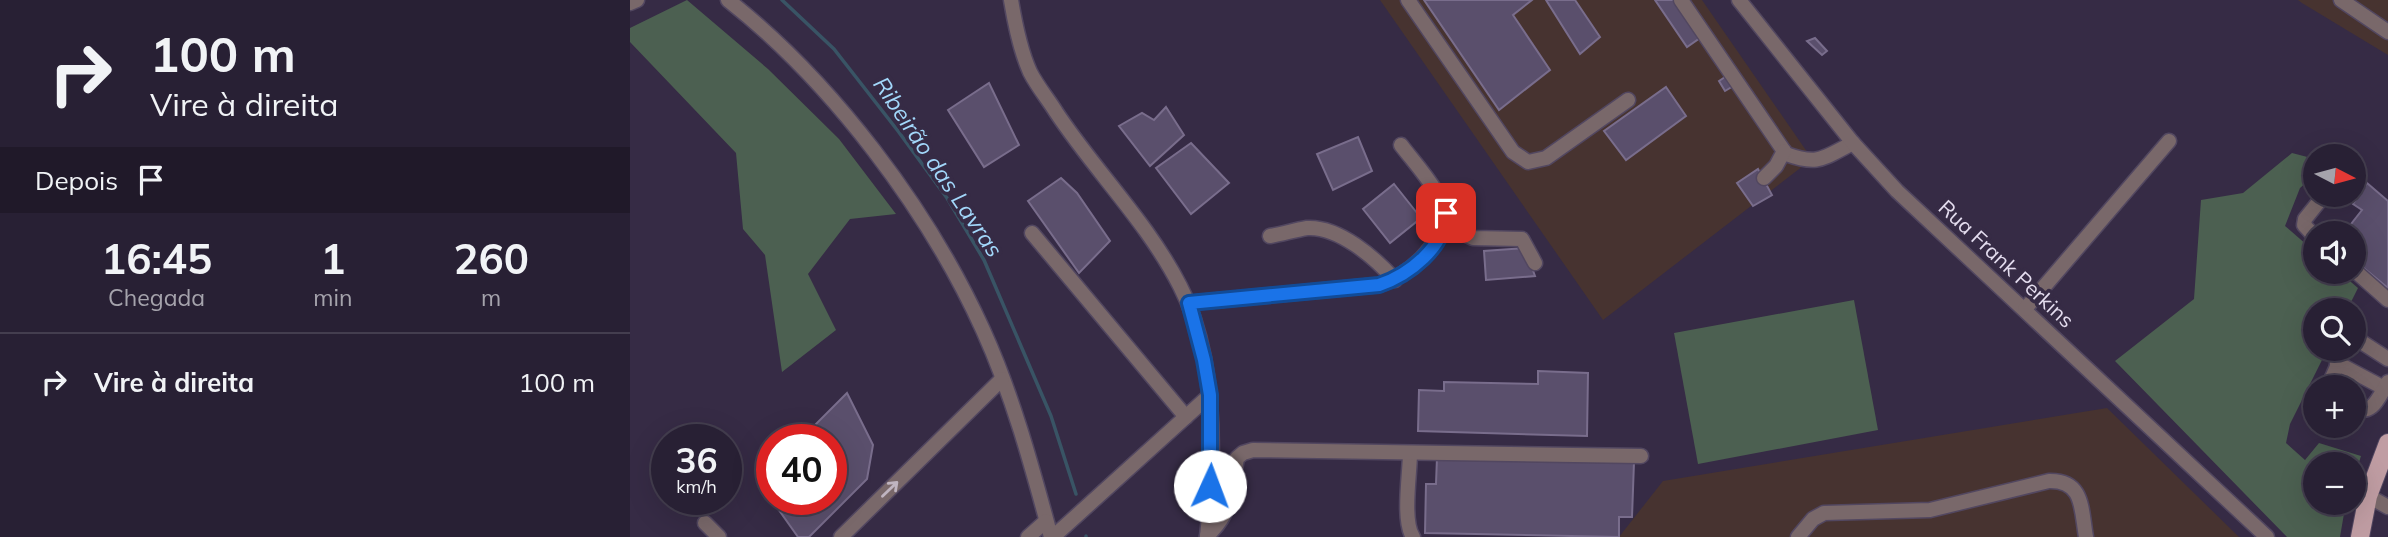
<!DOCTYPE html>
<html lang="pt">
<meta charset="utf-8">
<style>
body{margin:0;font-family:Mulish,sans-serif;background:#30283c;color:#f1f3f6;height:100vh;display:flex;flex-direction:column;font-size:26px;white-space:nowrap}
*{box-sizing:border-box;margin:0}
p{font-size:23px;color:#a5a3ac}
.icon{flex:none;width:38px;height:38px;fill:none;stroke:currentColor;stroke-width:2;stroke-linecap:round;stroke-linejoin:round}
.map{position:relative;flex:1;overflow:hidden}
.details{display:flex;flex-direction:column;background:#282034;width:630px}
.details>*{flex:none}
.top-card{background:#282034;color:#f1f3f6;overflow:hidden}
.needle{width:46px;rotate:96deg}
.controls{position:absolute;left:1673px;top:144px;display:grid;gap:14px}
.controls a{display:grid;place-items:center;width:63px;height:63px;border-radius:50%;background:#282034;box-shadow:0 7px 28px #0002,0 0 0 2px #443e4f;font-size:35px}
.speed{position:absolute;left:21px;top:424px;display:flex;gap:14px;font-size:35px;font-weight:700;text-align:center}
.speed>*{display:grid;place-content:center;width:91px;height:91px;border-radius:50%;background:#282034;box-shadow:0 7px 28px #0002,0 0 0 2px #443e4f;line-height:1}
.speed small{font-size:18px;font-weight:400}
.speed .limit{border:10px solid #d22;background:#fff;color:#111}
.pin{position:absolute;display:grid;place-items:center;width:60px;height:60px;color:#fff;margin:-30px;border-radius:14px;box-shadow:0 4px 10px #0006}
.me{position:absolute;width:77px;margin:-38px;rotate:2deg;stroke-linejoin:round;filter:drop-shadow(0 0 5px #0008)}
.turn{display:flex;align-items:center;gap:24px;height:147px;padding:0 35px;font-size:32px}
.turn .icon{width:91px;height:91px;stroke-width:2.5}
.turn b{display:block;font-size:49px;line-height:60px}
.then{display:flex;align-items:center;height:66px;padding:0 35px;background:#0003;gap:14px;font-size:26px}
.eta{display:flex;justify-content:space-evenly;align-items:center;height:119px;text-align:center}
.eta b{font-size:42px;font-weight:700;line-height:49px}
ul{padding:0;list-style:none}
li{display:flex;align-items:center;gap:21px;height:98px;padding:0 35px;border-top:2px solid #443e4f}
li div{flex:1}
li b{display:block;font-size:26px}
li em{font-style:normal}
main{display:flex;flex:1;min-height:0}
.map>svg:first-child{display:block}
.industrial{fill:#473330}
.green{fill:#4c6051}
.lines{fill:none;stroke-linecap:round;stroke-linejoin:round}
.stream{stroke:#395465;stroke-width:3.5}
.building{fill:#5a4f6c;stroke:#796d8c;stroke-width:2}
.minor-casing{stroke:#524760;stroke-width:17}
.major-casing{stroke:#524760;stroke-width:20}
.minor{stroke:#79686a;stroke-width:14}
.major{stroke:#c09da3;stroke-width:18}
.oneway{stroke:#bfb4c0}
.route-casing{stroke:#114b97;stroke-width:18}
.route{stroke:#1a73e8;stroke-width:12}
.labels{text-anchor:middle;stroke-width:7;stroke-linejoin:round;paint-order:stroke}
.street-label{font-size:21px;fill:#e4ddef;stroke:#362b45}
.water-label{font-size:23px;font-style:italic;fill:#a2d7fa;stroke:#362b45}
</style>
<main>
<section class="details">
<div class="top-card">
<div class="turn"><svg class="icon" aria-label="right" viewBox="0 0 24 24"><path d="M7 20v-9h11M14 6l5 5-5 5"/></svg><div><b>100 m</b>Vire à direita</div></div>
<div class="then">Depois<svg class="icon" aria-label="arrive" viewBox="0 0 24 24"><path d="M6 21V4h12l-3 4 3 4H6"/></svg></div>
</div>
<div class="eta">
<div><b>16:45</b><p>Chegada</p></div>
<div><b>1</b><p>min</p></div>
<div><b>260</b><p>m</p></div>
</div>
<ul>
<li><svg class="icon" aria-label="right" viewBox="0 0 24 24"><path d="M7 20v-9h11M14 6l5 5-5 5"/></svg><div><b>Vire à direita</b></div><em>100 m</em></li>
</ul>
</section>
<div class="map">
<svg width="1758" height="537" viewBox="0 0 1758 537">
<rect width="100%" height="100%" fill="#362b45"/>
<g class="industrial">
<polygon points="750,0 1072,0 1182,159 973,320"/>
<polygon points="1668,0 1758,0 1758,55 1672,3"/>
<polygon points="1477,408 1609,537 989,537 1033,481"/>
</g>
<g class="green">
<polygon points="57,0 138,69 209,139 266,214 220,219 178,274 206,330 152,372 135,255 113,229 106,153 0,42 0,28"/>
<polygon points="1662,153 1685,159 1685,175 1670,188 1655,226 1685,252 1685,271 1708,271 1728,288 1717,310 1685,310 1685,348 1698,348 1660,424 1656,443 1675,460 1689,443 1731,456 1724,478 1724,464 1685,464 1685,502 1716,502 1710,537 1657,537 1485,361 1564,299 1571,200 1613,193"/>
<polygon points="1224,300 1248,430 1068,464 1044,333"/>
</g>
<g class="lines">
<g class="stream">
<polyline points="152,0 204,49 268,131 317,198 354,260 421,416 446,494"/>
<polyline points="456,536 456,537"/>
</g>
</g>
<g class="building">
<polygon points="794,0 902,0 883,15 920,70 869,110"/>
<polygon points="916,0 945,0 970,37 950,54"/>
<polygon points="1025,0 1045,0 1070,38 1057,47"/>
<polygon points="1185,38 1197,51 1192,55 1177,41"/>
<polygon points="1098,75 1105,85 1095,91 1089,81"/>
<polygon points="359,83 389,145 354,167 318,110"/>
<polygon points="1036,87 1056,116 996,160 974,131"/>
<polygon points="536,107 554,135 520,166 489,126 512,113 524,120"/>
<polygon points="728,137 742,171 703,190 687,154"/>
<polygon points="561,143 599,183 561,214 526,168"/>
<polygon points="1128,169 1142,195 1123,206 1107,183"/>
<polygon points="431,178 447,193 480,241 449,273 398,201"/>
<polygon points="1737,183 1758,201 1758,288 1724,260 1724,233 1714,233 1732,210 1723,204"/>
<polygon points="764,184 791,218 760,243 733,209"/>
<polygon points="895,248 905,276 856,280 854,251"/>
<polygon points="908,371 958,373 957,436 788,431 789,390 814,391 814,382 908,384"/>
<polygon points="217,393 243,445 237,479 179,537 168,537 129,482 142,469 142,499 201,499 201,439 171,439"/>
<polygon points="807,457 1004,462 1002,517 989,517 989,537 795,533 796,484 806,484"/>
</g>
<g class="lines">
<g class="minor-casing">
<g id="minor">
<path d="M98 0C202 82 298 209 353 330 383 396 402 467 421 537"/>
<path d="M381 0C385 24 390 50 400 72 407 86 418 99 426 112 465 171 518 223 550 286 587 356 585 460 577 537"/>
<polyline points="778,0 883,152 898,162 916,158 998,100"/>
<path d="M1051 0 1156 154C1189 166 1193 158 1223 143"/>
<polyline points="1109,0 1223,143 1267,191 1637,537"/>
<polyline points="1711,0 1758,32"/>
<polyline points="0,3 7,0"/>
<polyline points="1134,178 1146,166 1154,151"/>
<polyline points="815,225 843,238 892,239 905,263"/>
<polyline points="402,233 556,417"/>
<path d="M640 236C652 234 665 230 677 228 709 226 745 258 765 280"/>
<polyline points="1685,237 1674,225 1675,219 1695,194"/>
<polyline points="1724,270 1758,300"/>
<path d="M559 303 749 285C769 278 784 268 797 252 804 244 813 234 815 224 820 200 785 164 771 145"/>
<polyline points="1395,309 1539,141"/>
<polyline points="1724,341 1730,341 1758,359"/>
<polyline points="1707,363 1754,388"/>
<polyline points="1698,387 1715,348"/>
<path d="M1724 407C1743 417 1749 396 1758 382"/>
<path d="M780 453C780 473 772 521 783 537"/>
<polyline points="1738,496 1758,507"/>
<polyline points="75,523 89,537"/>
<path d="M577 536C603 512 601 491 607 458L613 453 623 450 1011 456"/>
<polyline points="211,537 372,379"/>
<polyline points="398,537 416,521"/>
<polyline points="423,537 580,395"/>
<path d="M1168 537 1183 519 1194 513 1300 510 1419 481C1454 480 1451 509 1456 537"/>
</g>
</g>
<g class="major-casing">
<polyline id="major" points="1730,537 1738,496 1758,443"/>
</g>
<use href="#minor" class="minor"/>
<use href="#major" class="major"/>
</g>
<defs><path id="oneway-shaft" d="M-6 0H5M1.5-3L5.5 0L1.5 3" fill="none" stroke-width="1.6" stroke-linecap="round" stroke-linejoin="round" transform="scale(1.75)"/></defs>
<use class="oneway" href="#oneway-shaft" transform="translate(260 489) rotate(-44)"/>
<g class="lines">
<g class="route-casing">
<path id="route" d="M580 486V395L574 360 559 303 749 285C779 275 815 247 816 213"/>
</g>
<use href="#route" class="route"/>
</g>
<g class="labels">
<g class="street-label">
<text transform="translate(1376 264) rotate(43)" y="7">Rua Frank Perkins</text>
</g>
<g class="water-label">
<text transform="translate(308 167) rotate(56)" y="8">Ribeirão das Lavras</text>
</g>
</g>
</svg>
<div class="controls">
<a><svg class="needle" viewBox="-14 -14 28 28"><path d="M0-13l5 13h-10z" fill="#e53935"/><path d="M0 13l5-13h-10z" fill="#a5a3ac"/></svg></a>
<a><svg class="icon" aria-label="sound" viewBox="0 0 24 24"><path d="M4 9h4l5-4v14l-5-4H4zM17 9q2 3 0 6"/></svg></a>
<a><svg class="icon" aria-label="search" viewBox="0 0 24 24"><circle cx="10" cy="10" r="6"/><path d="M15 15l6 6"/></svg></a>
<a>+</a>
<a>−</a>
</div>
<div class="speed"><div>36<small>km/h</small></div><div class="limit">40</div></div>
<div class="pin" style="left:816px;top:213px;background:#d93025"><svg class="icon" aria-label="arrive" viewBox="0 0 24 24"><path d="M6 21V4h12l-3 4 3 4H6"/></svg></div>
<svg class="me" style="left:580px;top:486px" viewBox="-20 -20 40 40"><circle r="19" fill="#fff"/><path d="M0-13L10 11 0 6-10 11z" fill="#1a73e8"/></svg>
</div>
</main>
